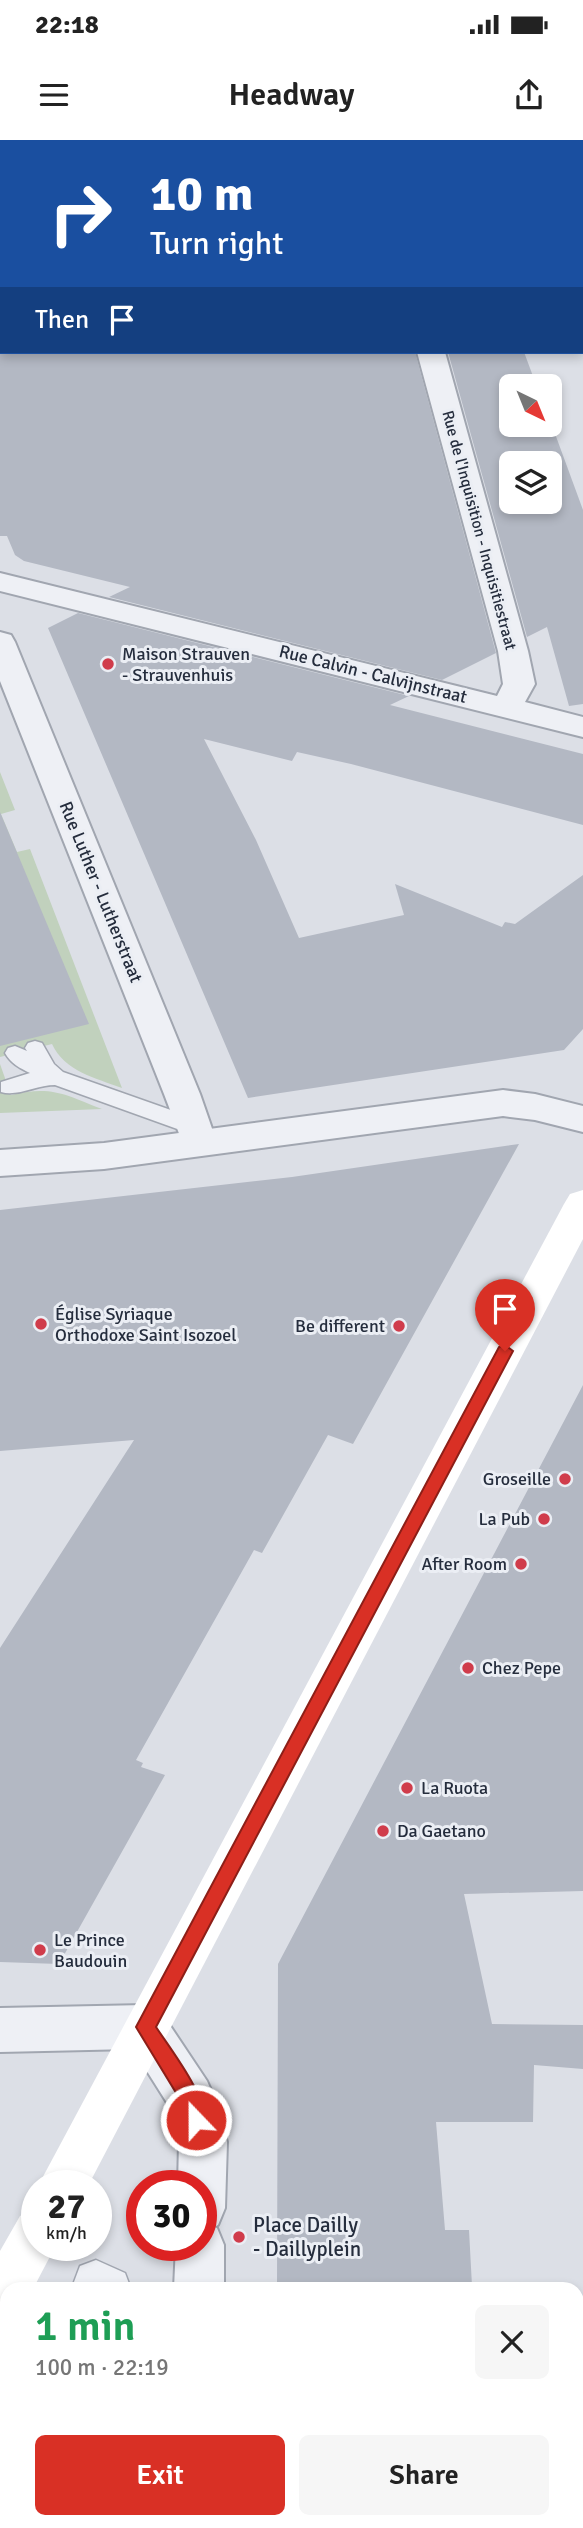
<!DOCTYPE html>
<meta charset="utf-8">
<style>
body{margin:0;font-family:Signika,sans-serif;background:#f6f6f6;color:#222;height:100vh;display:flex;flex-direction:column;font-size:26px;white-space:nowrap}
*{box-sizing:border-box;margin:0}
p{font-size:23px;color:#767676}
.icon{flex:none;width:38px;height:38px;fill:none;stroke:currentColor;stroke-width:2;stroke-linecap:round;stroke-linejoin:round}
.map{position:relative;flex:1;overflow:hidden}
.details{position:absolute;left:0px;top:2142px;width:584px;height:247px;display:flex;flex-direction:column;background:#fff;border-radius:21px 21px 0 0;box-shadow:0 4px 10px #0003}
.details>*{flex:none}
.top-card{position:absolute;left:0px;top:0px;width:584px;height:214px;box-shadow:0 4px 10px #0003;background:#1a4fa0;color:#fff;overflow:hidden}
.needle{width:46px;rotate:137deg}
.tools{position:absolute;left:499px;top:234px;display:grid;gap:14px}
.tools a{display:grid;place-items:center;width:63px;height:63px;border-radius:10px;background:#fff;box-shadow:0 4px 10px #0003;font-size:35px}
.speed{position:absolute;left:21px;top:2030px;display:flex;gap:14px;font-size:35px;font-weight:700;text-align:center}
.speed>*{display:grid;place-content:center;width:91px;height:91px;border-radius:50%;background:#fff;box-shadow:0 4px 10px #0003;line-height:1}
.speed small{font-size:18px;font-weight:400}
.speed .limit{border:10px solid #d22;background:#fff;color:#111}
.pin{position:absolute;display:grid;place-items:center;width:60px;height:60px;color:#fff;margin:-72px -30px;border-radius:50% 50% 50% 0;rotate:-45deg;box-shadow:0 0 7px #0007}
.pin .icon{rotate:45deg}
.me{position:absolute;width:77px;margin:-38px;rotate:338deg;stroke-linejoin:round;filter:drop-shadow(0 0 5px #0008)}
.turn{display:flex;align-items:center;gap:24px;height:147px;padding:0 35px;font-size:32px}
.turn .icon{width:91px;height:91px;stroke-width:2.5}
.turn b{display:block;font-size:49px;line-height:60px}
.then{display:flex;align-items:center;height:66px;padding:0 35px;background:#0003;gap:14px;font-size:26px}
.round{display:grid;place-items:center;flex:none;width:74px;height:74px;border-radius:10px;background:#f6f6f6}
.head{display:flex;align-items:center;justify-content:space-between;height:119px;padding:0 35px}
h1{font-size:42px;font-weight:600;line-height:52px;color:#1e9e55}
.primary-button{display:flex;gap:14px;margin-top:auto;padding:14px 35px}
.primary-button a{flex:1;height:80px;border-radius:10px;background:#d93025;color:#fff;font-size:28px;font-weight:600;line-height:80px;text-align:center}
.primary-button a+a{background:#f6f6f6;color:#222}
.status{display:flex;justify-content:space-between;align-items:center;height:49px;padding:0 35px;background:#fff;direction:ltr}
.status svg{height:19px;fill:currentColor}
header{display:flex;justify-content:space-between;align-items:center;height:91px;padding:0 35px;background:#fff;font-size:32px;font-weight:600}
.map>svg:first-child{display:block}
.green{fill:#c1d1bd}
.building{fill:#b3b8c3;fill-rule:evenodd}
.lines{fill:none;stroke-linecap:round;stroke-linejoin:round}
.service-casing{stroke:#a1a6b0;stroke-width:3}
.pedestrian-casing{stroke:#a1a6b0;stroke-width:3}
.minor-casing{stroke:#a1a6b0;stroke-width:4}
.tertiary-casing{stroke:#a1a6b0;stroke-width:4}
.service{fill:#eef0f5;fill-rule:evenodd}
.pedestrian{fill:#eef0f5;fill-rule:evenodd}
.minor{fill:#eef0f5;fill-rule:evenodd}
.tertiary{fill:#eef0f5;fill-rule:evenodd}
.secondary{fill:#fff;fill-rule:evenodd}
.route{fill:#d93025;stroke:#8d1f18;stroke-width:2}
.poi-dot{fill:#d03c4b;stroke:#ebeef4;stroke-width:2.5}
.labels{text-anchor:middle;stroke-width:6;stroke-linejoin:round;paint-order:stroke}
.far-street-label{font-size:16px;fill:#252d3d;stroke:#ebeef4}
.poi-label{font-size:18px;fill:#252d3d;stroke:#ebeef4;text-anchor:start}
.street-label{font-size:18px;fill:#252d3d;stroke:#ebeef4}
.near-poi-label{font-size:21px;fill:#252d3d;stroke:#ebeef4;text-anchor:start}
</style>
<div class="status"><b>22:18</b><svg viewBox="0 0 49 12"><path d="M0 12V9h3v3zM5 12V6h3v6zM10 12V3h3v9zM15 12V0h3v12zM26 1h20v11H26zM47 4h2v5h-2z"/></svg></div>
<header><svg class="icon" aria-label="menu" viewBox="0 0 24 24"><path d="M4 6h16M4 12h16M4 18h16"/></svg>Headway<svg class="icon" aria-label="share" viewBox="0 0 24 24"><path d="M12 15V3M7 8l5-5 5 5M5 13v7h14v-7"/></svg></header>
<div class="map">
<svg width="583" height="2388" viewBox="0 0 583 2388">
<rect width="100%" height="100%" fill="#dcdfe6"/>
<g class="green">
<path d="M0 632 15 670 1 674 17 712 30 709 122 948C96 938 65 932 52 904L0 917Z"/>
<path d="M0 924 11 955C52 945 66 955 102 969L0 973Z"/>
</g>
<g class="building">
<polygon points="0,212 415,212 496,513 442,540 109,457 130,447 24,421 15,415 7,396 0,396"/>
<path d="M448 212H524L537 247H511V285H550V280L583 370V564L569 566 547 487 527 497ZM511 324H550V362H511Z"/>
<polygon points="78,473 409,556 390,565 583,614 583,685 351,624 297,612 292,621 204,599 256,700 299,798 404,775 395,744 502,787 505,782 515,784 583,735 583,889 564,910 248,958 48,488"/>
<polygon points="0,672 89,884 0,906"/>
<polygon points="519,1004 353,1304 328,1295 262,1413 254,1410 136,1620 143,1623 141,1627 165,1635 59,1824 0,1822 0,1508 134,1300 0,1311 0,1070 292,1037"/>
<polygon points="583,1245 583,1751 464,1754 492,1884 583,1885 583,1929 534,1925 533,1982 436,1982 445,2090 469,2090 472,2146 446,2145 446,2149 277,2149 278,1824"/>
</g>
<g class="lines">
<g class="service-casing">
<path id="service" d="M35 901 42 903 54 924 63 932 202 981 205 987 202 993 194 995 55 945C37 945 17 957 1 952V942L30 933C20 928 11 924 5 913L8 908 15 906 27 911 25 908 28 903Z"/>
</g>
<g class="pedestrian-casing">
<polygon id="pedestrian" points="96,2120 125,2133 131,2149 77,2149 74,2142 80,2126"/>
</g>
<g class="minor-casing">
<g id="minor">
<polygon points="210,0 237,0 238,2 212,2"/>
<polygon points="489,0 519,0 488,2"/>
<rect x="0" y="113" width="2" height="16"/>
<polygon points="417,212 445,212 528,511 535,544 525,562 583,577 583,597 0,451 0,433 497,556 503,544 498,511"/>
<polygon points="0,492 11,495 15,502 200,954 217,1003 212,1012 199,1016 186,1012 164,954 0,541"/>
<polygon points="145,1865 161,1872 207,1941 214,1957 227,2002 225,2068 218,2085 214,2087 217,2088 224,2105 224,2149 174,2149 176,2105 201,2105 201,2046 178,2046 179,2002 169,1966 133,1909 0,1912 0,1868"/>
<rect x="167" y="2382" width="52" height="6"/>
</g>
</g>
<g class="tertiary-casing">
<g id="tertiary">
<polygon points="503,950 535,954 583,966 583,992 535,980 503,976 104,1029 0,1036 0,1010 104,1003"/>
<polygon points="0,2357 7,2360 7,2382 37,2382 40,2388 0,2388"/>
</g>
</g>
<use href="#service" class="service"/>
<use href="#pedestrian" class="pedestrian"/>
<use href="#minor" class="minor"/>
<use href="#tertiary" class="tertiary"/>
<g class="secondary">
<polygon points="583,1050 583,1099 88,2046 38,2046 564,1064 570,1054"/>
<polygon points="37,2069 37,2105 56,2105 33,2149 7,2149 7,2181 0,2184 0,2111 20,2076"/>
</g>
</g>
<path class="route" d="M505 1205 513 1211 156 1887C169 1907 213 1963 203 1986L196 1989 189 1986 181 1961 136 1887 499 1207Z"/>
<g class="poi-dot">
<circle cx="108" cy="524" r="7"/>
<circle cx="41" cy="1184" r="7"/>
<circle cx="399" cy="1186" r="7"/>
<circle cx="565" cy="1339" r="7"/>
<circle cx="544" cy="1379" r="7"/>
<circle cx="521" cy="1424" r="7"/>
<circle cx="468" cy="1528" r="7"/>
<circle cx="407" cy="1648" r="7"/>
<circle cx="383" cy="1691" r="7"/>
<circle cx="40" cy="1810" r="7"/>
<circle cx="239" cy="2097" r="7"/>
</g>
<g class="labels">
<g class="far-street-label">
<text transform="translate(480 390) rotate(75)" y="6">Rue de l'Inquisition - Inquisitiestraat</text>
</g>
<g class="poi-label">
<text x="122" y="520">Maison Strauven<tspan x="122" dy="21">- Strauvenhuis</tspan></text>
<text x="55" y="1180">Église Syriaque<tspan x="55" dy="21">Orthodoxe Saint Isozoel</tspan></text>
<text x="385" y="1192" text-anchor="end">Be different</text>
<text x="551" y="1345" text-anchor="end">Groseille</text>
<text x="530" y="1385" text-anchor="end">La Pub</text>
<text x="507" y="1430" text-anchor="end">After Room</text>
<text x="482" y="1534">Chez Pepe</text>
<text x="421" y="1654">La Ruota</text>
<text x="397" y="1697">Da Gaetano</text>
<text x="54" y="1806">Le Prince<tspan x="54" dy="21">Baudouin</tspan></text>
</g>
<g class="street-label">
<text transform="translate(373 534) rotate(14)" y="6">Rue Calvin - Calvijnstraat</text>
<text transform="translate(101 752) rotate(68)" y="6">Rue Luther - Lutherstraat</text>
</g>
<g class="near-poi-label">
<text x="253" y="2092">Place Dailly<tspan x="253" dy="24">- Daillyplein</tspan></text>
</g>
</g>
</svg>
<div class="tools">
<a><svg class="needle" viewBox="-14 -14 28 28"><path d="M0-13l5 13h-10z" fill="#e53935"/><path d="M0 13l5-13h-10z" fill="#767676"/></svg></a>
<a><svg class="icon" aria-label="layers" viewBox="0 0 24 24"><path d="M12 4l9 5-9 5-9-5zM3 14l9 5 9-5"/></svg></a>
</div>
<div class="speed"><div>27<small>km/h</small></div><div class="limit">30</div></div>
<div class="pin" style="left:505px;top:1211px;background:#d93025"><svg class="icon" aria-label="arrive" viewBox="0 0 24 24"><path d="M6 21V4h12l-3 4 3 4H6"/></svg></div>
<svg class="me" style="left:196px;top:1980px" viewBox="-20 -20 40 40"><circle r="17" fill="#d93025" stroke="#fff" stroke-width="3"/><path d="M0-11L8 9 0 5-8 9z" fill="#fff"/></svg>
<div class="top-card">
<div class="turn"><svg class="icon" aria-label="right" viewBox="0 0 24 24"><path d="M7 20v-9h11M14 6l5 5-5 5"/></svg><div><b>10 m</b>Turn right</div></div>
<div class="then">Then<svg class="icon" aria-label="arrive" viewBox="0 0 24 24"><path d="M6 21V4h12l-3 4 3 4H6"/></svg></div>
</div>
<section class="details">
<div class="head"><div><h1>1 min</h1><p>100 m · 22:19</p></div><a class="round"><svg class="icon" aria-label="close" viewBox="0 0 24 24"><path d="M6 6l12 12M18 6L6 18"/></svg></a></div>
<div class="primary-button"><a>Exit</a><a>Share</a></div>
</section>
</div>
